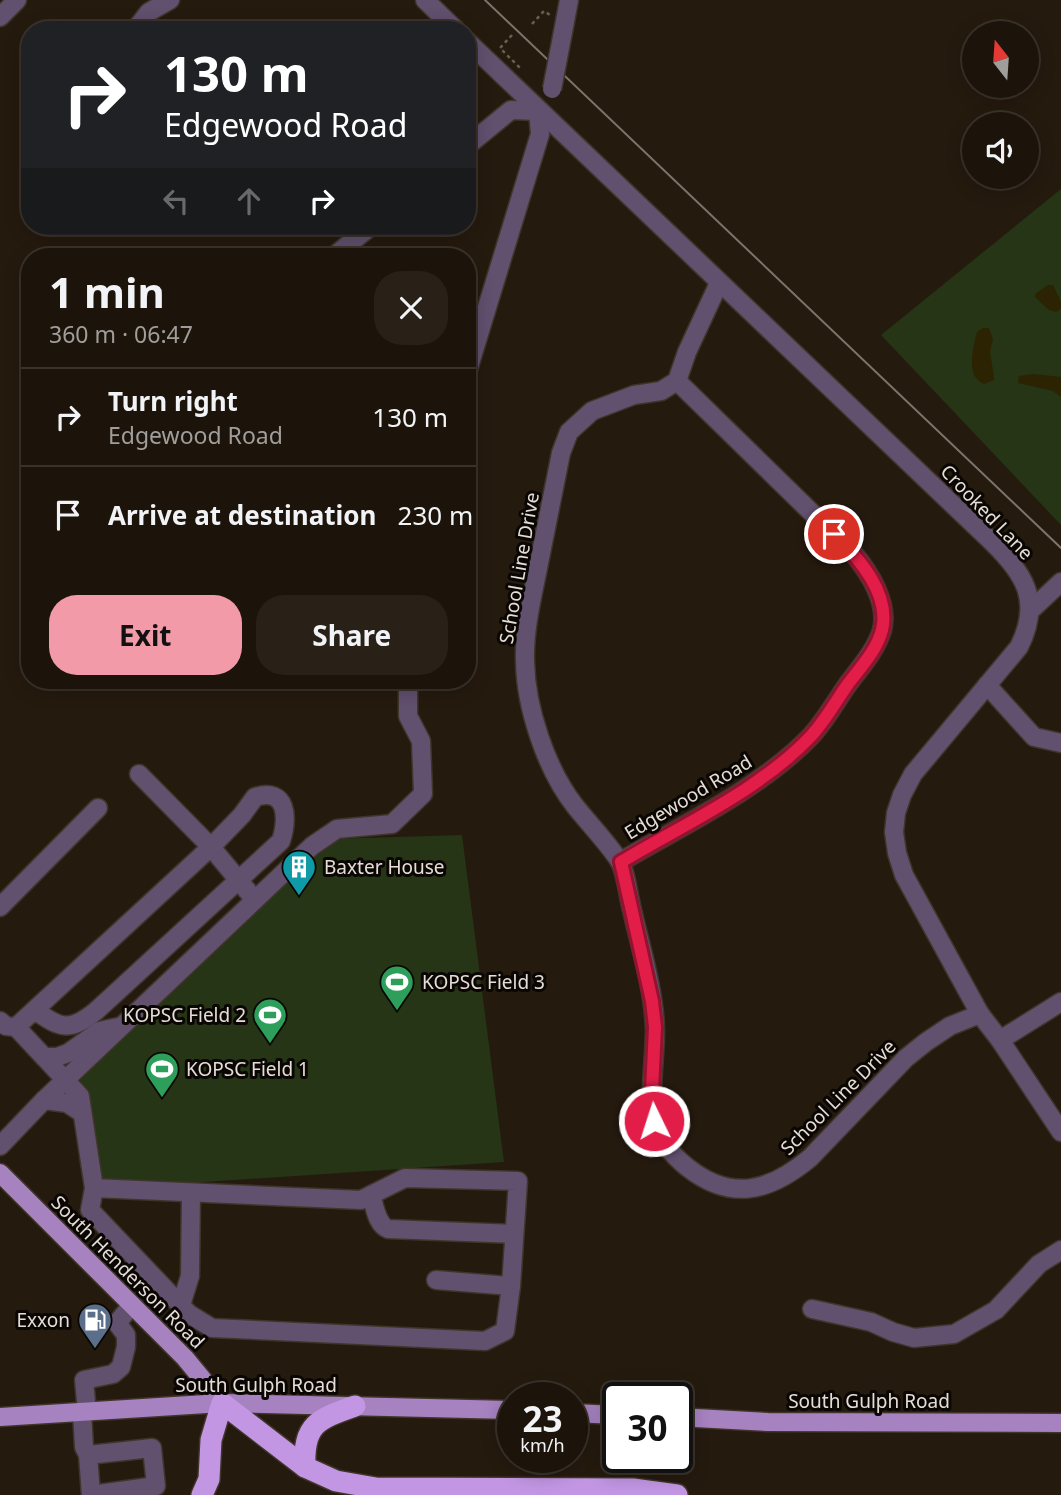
<!DOCTYPE html>
<meta charset="utf-8">
<style>
body{margin:0;font-family:"Noto Sans",sans-serif;background:#292118;color:#f1f3f6;height:100vh;display:flex;flex-direction:column;font-size:26px;white-space:nowrap}
*{box-sizing:border-box;margin:0}
p{font-size:23px;color:#a09e9c}
.icon{flex:none;width:38px;height:38px;fill:none;stroke:currentColor;stroke-width:2;stroke-linecap:round;stroke-linejoin:round}
.map{position:relative;flex:1;overflow:hidden}
.panel{position:absolute;left:21px;top:248px;width:455px;height:441px;display:flex;flex-direction:column;background:#1c140a;border-radius:28px;box-shadow:0 4px 18px #0003,0 0 0 2px #3a332b}
.panel>*{flex:none}
.hud{position:absolute;left:21px;top:21px;width:455px;height:214px;border-radius:28px;box-shadow:0 4px 18px #0003,0 0 0 2px #3a332b;background:#202124;color:#fff;overflow:hidden}
.needle{width:46px;rotate:343deg}
.buttons{position:absolute;left:962px;top:21px;display:grid;gap:14px}
.buttons a{display:grid;place-items:center;width:77px;height:77px;border-radius:50%;background:#1c140a;box-shadow:0 4px 18px #0003,0 0 0 2px #3a332b;font-size:35px}
.speed{position:absolute;left:497px;top:1382px;display:flex;gap:14px;font-size:35px;font-weight:700;text-align:center}
.speed>*{display:grid;place-content:center;width:91px;height:91px;border-radius:50%;background:#1c140a;box-shadow:0 4px 18px #0003,0 0 0 2px #3a332b;line-height:1}
.speed small{font-size:18px;font-weight:400}
.speed .limit{border:4px solid #111;border-radius:10px;background:#fff;color:#111}
.pin{position:absolute;display:grid;place-items:center;width:60px;height:60px;color:#fff;margin:-30px;border:4px solid #fff;border-radius:50%;box-shadow:0 2px 7px #0007}
.me{position:absolute;width:77px;margin:-38px;rotate:356deg;stroke-linejoin:round;filter:drop-shadow(0 0 5px #0008)}
.turn{display:flex;align-items:center;gap:24px;height:147px;padding:0 28px;font-size:32px}
.turn .icon{width:91px;height:91px;stroke-width:2.5}
.turn b{display:block;font-size:49px;line-height:60px}
.lanes{display:flex;align-items:center;height:66px;padding:0 28px;background:#0003;justify-content:center;gap:35px;direction:ltr}
.lanes .off{opacity:.35}
.round{display:grid;place-items:center;flex:none;width:74px;height:74px;border-radius:28px;background:#292118}
.headline{display:flex;align-items:center;justify-content:space-between;height:119px;padding:0 28px}
h1{font-size:42px;font-weight:700;line-height:52px}
.cta{display:flex;gap:14px;margin-top:auto;padding:14px 28px}
.cta a{flex:1;height:80px;border-radius:28px;background:#f39aa8;color:#111;font-size:28px;font-weight:700;line-height:80px;text-align:center}
.cta a+a{background:#292118;color:#f1f3f6}
ul{padding:0;list-style:none}
li{display:flex;align-items:center;gap:21px;height:98px;padding:0 28px;border-top:2px solid #3a332b}
li div{flex:1}
li b{display:block;font-size:26px}
li em{font-style:normal}
.map>svg:first-child{display:block}
.green{fill:#253516}
.sand{fill:#2b2302}
.lines{fill:none;stroke-linecap:round;stroke-linejoin:round}
.minor-casing{stroke:#40352a;stroke-width:21}
.major-casing{stroke:#40352a;stroke-width:21}
.highway-casing{stroke:#40352a;stroke-width:24}
.path{stroke:#695f55;stroke-width:2.5;stroke-dasharray:3.5 3.5;stroke-linecap:butt}
.minor{stroke:#61506e;stroke-width:18}
.major{stroke:#a682c1;stroke-width:18}
.highway{stroke:#c296e3;stroke-width:21}
.tram{stroke:#7d736a;stroke-width:2}
.minor-bridge-casing{stroke:#40352a;stroke-width:21;stroke-linecap:butt}
.minor-bridge{stroke:#61506e;stroke-width:18}
.route-casing{stroke:#92132f;stroke-width:18}
.route{stroke:#e11d48;stroke-width:12}
.labels{text-anchor:middle;stroke-width:6;stroke-linejoin:round;paint-order:stroke}
.street-label{font-size:19px;fill:#e5ddd6;stroke:#0a0603}
.poi-label{font-size:19px;fill:#e5ddd6;stroke:#0a0603;text-anchor:start}
</style>
<div class="map">
<svg width="1061" height="1495" viewBox="0 0 1061 1495">
<rect width="100%" height="100%" fill="#251a0e"/>
<g class="green">
<polygon points="1061,189 1061,525 881,335"/>
<polygon points="462,835 504,1162 98,1189 70,1080 331,839"/>
</g>
<g class="sand">
<polygon points="1048,285 1053,285 1061,302 1061,309 1056,312 1049,310 1035,297 1035,294"/>
<path d="M983 328H989L993 339 990 352 994 377V380L984 384C965 376 973 349 977 332Z"/>
<polygon points="1033,374 1061,377 1061,397 1053,391 1018,383 1019,376"/>
</g>
<g class="lines">
<g class="minor-casing">
<g id="minor">
<polyline points="425,0 456,30"/>
<polyline points="0,17 17,0"/>
<polyline points="135,30 149,12 170,0"/>
<polyline points="563,32 569,0"/>
<path d="M467 41 991 541C1025 574 1042 601 1019 647L913 774 902 795 896 813 894 832 897 853 904 875 980 1014 1000 1040 1061 1132"/>
<polyline points="467,146 511,110 538,111"/>
<polyline points="333,257 371,226"/>
<path d="M719 283 687 352 677 381 661 391 634 395 592 411 569 432 561 453C553 493 545 533 537 573 531 602 524 632 525 662 526 708 546 769 575 806 585 819 615 851 621 864 627 878 628 895 632 910 641 949 654 990 655 1030 655 1060 649 1090 654 1120 658 1138 672 1155 687 1167 731 1202 769 1192 810 1158L906 1058 926 1042 950 1026 980 1014"/>
<polyline points="467,373 540,134 538,111"/>
<polyline points="1031,610 1061,582"/>
<polyline points="987,685 1034,737 1061,743"/>
<polyline points="139,774 211,847 255,900"/>
<path d="M620 862C683 825 760 789 811 736 825 721 836 701 848 684 860 668 876 650 882 630 889 603 869 572 853 553L677 381"/>
<polyline points="0,907 98,808"/>
<path d="M0 1021 6 1026 16 1027 211 847 242 815 255 797C288 787 288 818 281 841L96 1011C70 1032 60 1029 35 1010"/>
<polyline points="16,1027 44,1057 57,1057 68,1053 99,1031 118,1027"/>
<polyline points="1000,1040 1061,1002"/>
<polyline points="44,1057 80,1096 94,1188 361,1200 405,1178 518,1181 511,1286 505,1331 485,1341 212,1328 189,1314 90,1210 94,1188"/>
<polyline points="44,1100 67,1103 82,1113"/>
<polyline points="0,1146 44,1100 312,846 337,829 392,824 423,794 421,741 408,716 408,681"/>
<path d="M371 1195C375 1206 376 1224 388 1229L514 1234"/>
<polyline points="436,1280 511,1286"/>
<polyline points="181,1305 190,1276 191,1193"/>
<polyline points="812,1309 871,1322 893,1332 914,1338 954,1334 996,1310 1039,1264 1061,1250"/>
<polyline points="82,1412 84,1447 88,1455 91,1495 156,1486 152,1448 88,1455"/>
<polyline points="87,1412 84,1380 113,1374 121,1367 126,1347 126,1335 117,1323 132,1305"/>
</g>
</g>
<g class="major-casing">
<g id="major">
<polyline points="0,1173 185,1358 222,1403"/>
<polyline points="572,1413 618,1415"/>
<polyline points="0,1417 222,1403 513,1410"/>
<polyline points="677,1417 768,1422 1061,1423"/>
</g>
</g>
<g class="highway-casing">
<g id="highway">
<path d="M305 1467C303 1424 318 1419 355 1406"/>
<polyline points="202,1495 209,1479 211,1440 222,1403 305,1467 336,1481 376,1488 633,1489 677,1495"/>
</g>
</g>
<g class="path">
<polyline points="532,24 544,11 550,15"/>
<polyline points="512,35 500,48 522,70"/>
</g>
<use href="#minor" class="minor"/>
<use href="#major" class="major"/>
<use href="#highway" class="highway"/>
<polyline class="tram" points="485,0 1061,548"/>
<g class="minor-bridge-casing">
<polyline id="minor-bridge" points="552,89 563,32"/>
</g>
<use href="#minor-bridge" class="minor-bridge"/>
</g>
<g class="lines">
<g class="route-casing">
<path id="route" d="M654 1121 652 1091 655 1027 652 1001 621 862C684 824 760 790 811 736 825 721 836 701 848 684 860 668 877 650 882 630 891 593 857 556 834 534"/>
</g>
<use href="#route" class="route"/>
</g>
<defs>
<g id="building-pin" transform="scale(1.75)"><path d="M0 17L-7.5 6A9.5 9.5 0 1 1 7.5 6Z" fill="#0f9aa8" stroke="#0a0603"/><path d="M-4-6H4V6H1V3H-1V6H-4ZM-2.5-4.3h1.7v1.8h-1.7ZM.8-4.3h1.7v1.8H.8ZM-2.5-1h1.7V.8h-1.7ZM.8-1h1.7V.8H.8Z" fill="#fff"/></g>
<g id="stadium-pin" transform="scale(1.75)"><path d="M0 17L-7.5 6A9.5 9.5 0 1 1 7.5 6Z" fill="#2e9e5b" stroke="#0a0603"/><path d="M0-5a6.5 5 0 1 0 0 10a6.5 5 0 1 0 0-10ZM-3.5-1.8h7v3.6h-7Z" fill="#fff"/></g>
<g id="fuel-pin" transform="scale(1.75)"><path d="M0 17L-7.5 6A9.5 9.5 0 1 1 7.5 6Z" fill="#5c6f8a" stroke="#0a0603"/><path d="M-5.5-6h7V0h2V4h1.3V-2.5L3-4.5l.8-.8L6-3V5H2.5V1h-1V6h-7ZM-4.2-4.7v3.2H.2V-4.7Z" fill="#fff"/></g>
</defs>
<g fill-rule="evenodd">
<use href="#building-pin" x="299" y="867"/>
<use href="#stadium-pin" x="397" y="982"/>
<use href="#stadium-pin" x="270" y="1015"/>
<use href="#stadium-pin" x="162" y="1069"/>
<use href="#fuel-pin" x="95" y="1320"/>
</g>
<g class="labels">
<g class="street-label">
<text transform="translate(987 512) rotate(46)" y="7">Crooked Lane</text>
<text transform="translate(519 568) rotate(-80)" y="7">School Line Drive</text>
<text transform="translate(688 797) rotate(-31)" y="7">Edgewood Road</text>
<text transform="translate(838 1097) rotate(-45)" y="7">School Line Drive</text>
<text transform="translate(128 1272) rotate(45)" y="7">South Henderson Road</text>
<text x="256" y="1392">South Gulph Road</text>
<text x="869" y="1408">South Gulph Road</text>
</g>
<g class="poi-label">
<text x="324" y="874">Baxter House</text>
<text x="422" y="989">KOPSC Field 3</text>
<text x="246" y="1022" text-anchor="end">KOPSC Field 2</text>
<text x="186" y="1076">KOPSC Field 1</text>
<text x="70" y="1327" text-anchor="end">Exxon</text>
</g>
</g>
</svg>
<div class="buttons">
<a><svg class="needle" viewBox="-14 -14 28 28"><path d="M0-13l5 13h-10z" fill="#e53935"/><path d="M0 13l5-13h-10z" fill="#a09e9c"/></svg></a>
<a><svg class="icon" aria-label="sound" viewBox="0 0 24 24"><path d="M4 9h4l5-4v14l-5-4H4zM17 9q2 3 0 6"/></svg></a>
</div>
<div class="speed"><div>23<small>km/h</small></div><div class="limit">30</div></div>
<div class="pin" style="left:834px;top:534px;background:#d93025"><svg class="icon" aria-label="arrive" viewBox="0 0 24 24"><path d="M6 21V4h12l-3 4 3 4H6"/></svg></div>
<svg class="me" style="left:654px;top:1121px" viewBox="-20 -20 40 40"><circle r="17" fill="#e11d48" stroke="#fff" stroke-width="3"/><path d="M0-11L8 9 0 5-8 9z" fill="#fff"/></svg>
<div class="hud">
<div class="turn"><svg class="icon" aria-label="right" viewBox="0 0 24 24"><path d="M7 20v-9h11M14 6l5 5-5 5"/></svg><div><b>130 m</b>Edgewood Road</div></div>
<div class="lanes"><svg class="icon off" aria-label="left" viewBox="0 0 24 24"><path d="M17 20v-9H6M10 6l-5 5 5 5"/></svg><svg class="icon off" aria-label="ahead" viewBox="0 0 24 24"><path d="M12 20V5M6 11l6-6 6 6"/></svg><svg class="icon" aria-label="right" viewBox="0 0 24 24"><path d="M7 20v-9h11M14 6l5 5-5 5"/></svg></div>
</div>
<section class="panel">
<div class="headline"><div><h1>1 min</h1><p>360 m · 06:47</p></div><a class="round"><svg class="icon" aria-label="close" viewBox="0 0 24 24"><path d="M6 6l12 12M18 6L6 18"/></svg></a></div>
<ul>
<li><svg class="icon" aria-label="right" viewBox="0 0 24 24"><path d="M7 20v-9h11M14 6l5 5-5 5"/></svg><div><b>Turn right</b><p>Edgewood Road</p></div><em>130 m</em></li>
<li><svg class="icon" aria-label="arrive" viewBox="0 0 24 24"><path d="M6 21V4h12l-3 4 3 4H6"/></svg><div><b>Arrive at destination</b></div><em>230 m</em></li>
</ul>
<div class="cta"><a>Exit</a><a>Share</a></div>
</section>
</div>
